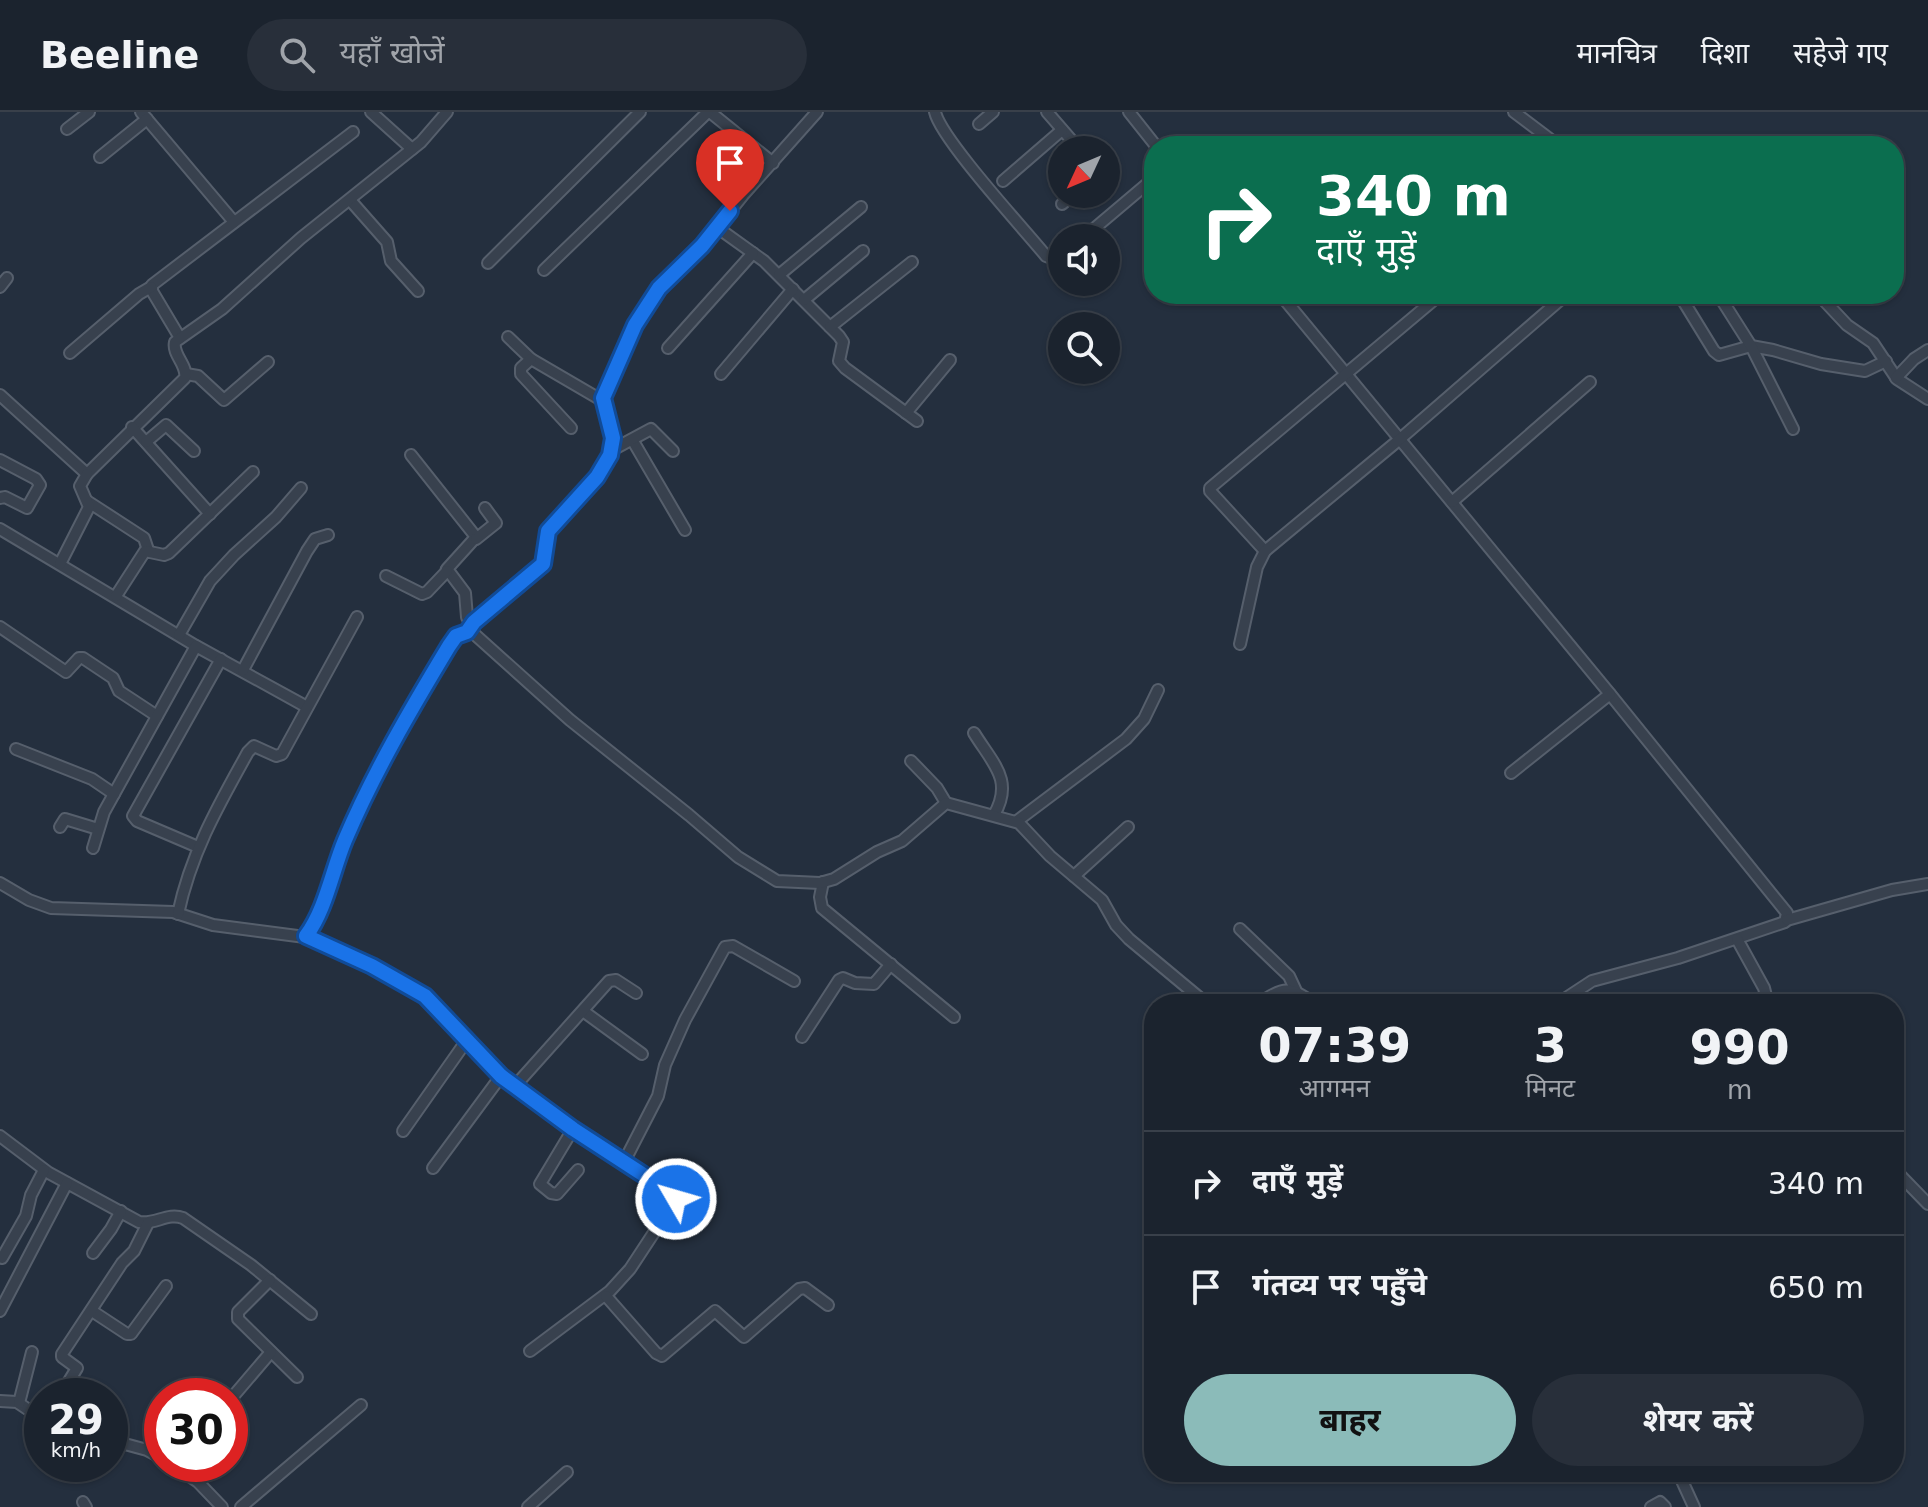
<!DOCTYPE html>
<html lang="hi">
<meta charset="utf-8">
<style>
body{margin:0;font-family:"DejaVu Sans","Noto Sans Devanagari",sans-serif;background:#282f3a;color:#f1f3f6;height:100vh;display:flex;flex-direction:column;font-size:30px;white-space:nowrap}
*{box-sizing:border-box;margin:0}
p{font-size:26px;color:#a0a4aa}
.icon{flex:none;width:44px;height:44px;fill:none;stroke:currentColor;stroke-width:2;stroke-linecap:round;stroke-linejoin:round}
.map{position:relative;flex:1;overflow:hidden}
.panel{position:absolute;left:1144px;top:882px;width:760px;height:488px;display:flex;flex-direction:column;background:#1b232e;border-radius:32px;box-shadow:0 2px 6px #0004,0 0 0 2px #39404a}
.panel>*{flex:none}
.banner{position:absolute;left:1144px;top:24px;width:760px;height:168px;border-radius:32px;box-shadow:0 2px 6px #0004,0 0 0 2px #39404a;background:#0b6e4f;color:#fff;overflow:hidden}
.needle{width:52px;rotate:226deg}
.buttons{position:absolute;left:1048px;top:24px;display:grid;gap:16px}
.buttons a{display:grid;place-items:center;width:72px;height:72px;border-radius:50%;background:#1b232e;box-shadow:0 2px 6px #0004,0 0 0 2px #39404a;font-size:40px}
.speed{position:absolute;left:24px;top:1266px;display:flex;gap:16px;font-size:40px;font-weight:700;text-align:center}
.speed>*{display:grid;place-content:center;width:104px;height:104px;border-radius:50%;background:#1b232e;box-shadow:0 2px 6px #0004,0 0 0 2px #39404a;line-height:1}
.speed small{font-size:20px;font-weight:400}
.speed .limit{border:12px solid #d22;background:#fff;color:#111}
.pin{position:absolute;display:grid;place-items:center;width:68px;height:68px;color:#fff;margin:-82px -34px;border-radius:50% 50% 50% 0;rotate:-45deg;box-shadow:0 0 8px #0007}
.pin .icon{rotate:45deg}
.me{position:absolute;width:88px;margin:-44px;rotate:308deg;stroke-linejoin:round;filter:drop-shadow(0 0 6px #0008)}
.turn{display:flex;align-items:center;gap:28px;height:168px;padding:0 40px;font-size:36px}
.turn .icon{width:104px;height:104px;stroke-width:2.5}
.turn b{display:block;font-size:56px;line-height:68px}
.eta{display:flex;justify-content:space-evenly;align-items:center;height:136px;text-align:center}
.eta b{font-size:48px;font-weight:700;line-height:56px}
.cta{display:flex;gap:16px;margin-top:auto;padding:16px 40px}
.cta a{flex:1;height:92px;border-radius:48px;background:#8bbbb9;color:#111;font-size:32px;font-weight:700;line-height:92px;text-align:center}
.cta a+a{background:#282f3a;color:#f1f3f6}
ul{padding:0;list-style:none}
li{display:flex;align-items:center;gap:24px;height:104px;padding:0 40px;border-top:2px solid #39404a}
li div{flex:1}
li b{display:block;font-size:30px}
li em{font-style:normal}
header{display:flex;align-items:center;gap:48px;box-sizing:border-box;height:112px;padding:0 40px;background:#1b232e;border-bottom:2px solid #39404a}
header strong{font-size:38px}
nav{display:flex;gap:44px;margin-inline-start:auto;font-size:28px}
.search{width:560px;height:72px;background:#282f3a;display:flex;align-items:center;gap:20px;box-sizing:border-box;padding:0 28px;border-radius:44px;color:#a0a4aa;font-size:30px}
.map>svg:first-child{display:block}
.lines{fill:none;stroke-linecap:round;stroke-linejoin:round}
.street-casing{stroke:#565f6c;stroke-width:14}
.street{stroke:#38414e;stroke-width:10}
.route-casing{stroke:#114b97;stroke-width:20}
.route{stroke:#1a73e8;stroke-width:14}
</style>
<header>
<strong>Beeline</strong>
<div class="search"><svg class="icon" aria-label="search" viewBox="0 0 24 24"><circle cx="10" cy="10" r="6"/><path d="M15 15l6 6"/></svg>यहाँ खोजें</div>
<nav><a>मानचित्र</a><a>दिशा</a><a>सहेजे गए</a></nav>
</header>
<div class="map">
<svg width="1928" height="1395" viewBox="0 0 1928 1395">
<rect width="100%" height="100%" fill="#242f3e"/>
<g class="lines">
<g class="street-casing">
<g id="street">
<polyline points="141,0 234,110"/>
<polyline points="371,0 412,37"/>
<polyline points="710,0 773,51"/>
<path d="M935 0C941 27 1024 117 1046 144L1054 147 1062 143"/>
<polyline points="1047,0 1080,38"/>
<polyline points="1129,0 1156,34"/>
<polyline points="1514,0 1559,34"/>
<polyline points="979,12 993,0"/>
<polyline points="67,17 89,0"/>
<polyline points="100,45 147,7"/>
<polyline points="1003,69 1062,18"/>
<polyline points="350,88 387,130 391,149 418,179"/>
<polyline points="1062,92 1074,82"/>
<polyline points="718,116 764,149 839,224 843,230 839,249 845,256 917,309"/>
<polyline points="1083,126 1154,66"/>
<polyline points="488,151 640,0"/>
<polyline points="544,158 708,0"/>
<polyline points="779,163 861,95"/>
<polyline points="0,175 7,166"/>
<polyline points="1280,182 1610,582 1787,801 1785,810 1678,846 1592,869 1557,892"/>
<polyline points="1679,182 1714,239 1719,243 1751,234 1773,238 1821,252 1865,259 1886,249"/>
<polyline points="1718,182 1751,234 1793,317"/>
<polyline points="1818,182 1847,213 1873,231 1897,267 1928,287"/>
<polyline points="804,188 863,139"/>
<polyline points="830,215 912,150"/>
<polyline points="508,225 531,247 603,289"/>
<polyline points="180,226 152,179 152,173 353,20"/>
<polyline points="668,236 753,141"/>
<polyline points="70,241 139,182 151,175"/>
<polyline points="531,247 521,256 521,262 571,316"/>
<polyline points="186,262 198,264 224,288 268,250"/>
<polyline points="721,262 793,177"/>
<polyline points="1896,266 1914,247 1928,238"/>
<path d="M0 283 87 362 185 266C188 253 172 243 175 230L222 197 301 126 421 30 447 0"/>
<polyline points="906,301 950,248"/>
<polyline points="132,315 210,402"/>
<polyline points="633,329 685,418"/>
<polyline points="146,330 166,313 194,339"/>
<polyline points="612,338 651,317 673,339"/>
<polyline points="411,343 476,425 447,457 465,481 467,505 471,513"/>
<polyline points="0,348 36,367 40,373 27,396 5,385 0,386"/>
<polyline points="87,389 144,426 148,438"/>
<polyline points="1452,390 1590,270"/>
<polyline points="0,417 196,534 307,595"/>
<polyline points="476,427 496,411 485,396"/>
<polyline points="1265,439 1210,379 1210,376 1441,182"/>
<polyline points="60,452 89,395 80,374 87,362"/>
<polyline points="386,464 422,482 427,480 447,459"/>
<polyline points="116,484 145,439 164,443 169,441 253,360"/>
<polyline points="0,515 66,560 79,546 83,546 113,566 119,579 157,604"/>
<polyline points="467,520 474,510 543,452 548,419 597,365 610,343 613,326 603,286 644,196 659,176 702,134 743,83 817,0"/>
<polyline points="179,523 210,469 234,443 276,405 301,376"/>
<polyline points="1240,532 1257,455 1265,439 1400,327 1567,182"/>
<polyline points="243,558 307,439 315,427 328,423"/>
<path d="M974 621C993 652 1014 668 994 703"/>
<polyline points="16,637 92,667 114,682"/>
<polyline points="911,649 937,676 946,691"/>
<polyline points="1511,661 1610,582"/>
<polyline points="1017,709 1126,627 1144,607 1158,578"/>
<polyline points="60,715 65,707 98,717"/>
<polyline points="198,735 137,709 133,704 221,547"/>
<polyline points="93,736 104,700 196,534"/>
<polyline points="1074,764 1128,715"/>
<polyline points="823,770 820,785 822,796 954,905"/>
<polyline points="0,771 29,788 51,796 173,800 213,813 305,825 320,797 346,727 394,627 452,529 460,521 472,520 570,608 689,703 738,745 777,769 820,771 834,767 877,740 902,729 946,691 1019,711 1050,744 1102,788 1116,813 1129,827 1207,892"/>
<path d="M178 802C191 741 218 694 248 640L254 634 276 644 282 642 357 505"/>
<polyline points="1787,808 1892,778 1928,772"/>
<polyline points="1240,817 1289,864 1296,879"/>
<polyline points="306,824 372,854 425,884 501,964 573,1017 675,1084 674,1090 630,1157 610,1179 530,1239"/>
<polyline points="1737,827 1764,876 1768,892"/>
<path d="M1259 892C1282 874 1292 874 1314 892"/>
<polyline points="583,899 642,942"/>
<polyline points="802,925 839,868 843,866 855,871 874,872 891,852"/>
<polyline points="515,974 609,869 616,868 636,881"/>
<polyline points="573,1017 540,1072 551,1081 557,1082 578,1058"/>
<polyline points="403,1019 467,928"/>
<path d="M0 1024 49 1061 139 1110C155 1113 168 1100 183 1106L251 1153 311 1202"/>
<polyline points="624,1050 658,984 665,953 685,908 725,835 733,834 794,869"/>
<polyline points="433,1056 501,964"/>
<polyline points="1894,1057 1928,1092"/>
<polyline points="93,1141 111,1117 121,1099"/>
<polyline points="2,1146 26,1104 31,1083 44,1058"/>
<polyline points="270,1168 238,1200 238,1207 297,1265"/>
<polyline points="606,1184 656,1241 662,1244 715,1199 744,1225 799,1177 805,1176 828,1193"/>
<polyline points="0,1199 67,1071"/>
<polyline points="92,1199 127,1222 131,1222 166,1174"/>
<polyline points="60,1284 77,1256 62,1245 62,1242 122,1151 134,1139 148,1111"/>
<polyline points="230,1288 271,1240"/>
<polyline points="0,1289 17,1290 42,1307"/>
<polyline points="19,1291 32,1240"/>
<polyline points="110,1328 147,1338 162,1346"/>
<polyline points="172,1352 198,1370 222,1395"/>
<polyline points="1678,1360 1694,1395"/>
<polyline points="83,1390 86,1395"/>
<polyline points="241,1395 361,1293"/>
<polyline points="528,1395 567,1360"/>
<polyline points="1651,1395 1660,1390 1665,1395"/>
</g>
</g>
<use href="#street" class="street"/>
</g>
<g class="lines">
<g class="route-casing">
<path id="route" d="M676 1087 673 1082 573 1017 501 964 425 884 372 854 306 824C326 797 332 759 345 728 374 660 411 597 449 534L456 524 467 520 474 510 543 452 548 419 597 365 610 343 613 326 603 286 635 213 659 176 702 134 730 99"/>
</g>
<use href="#route" class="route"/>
</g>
</svg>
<div class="buttons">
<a><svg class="needle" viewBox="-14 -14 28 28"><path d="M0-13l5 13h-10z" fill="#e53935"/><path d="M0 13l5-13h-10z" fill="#a0a4aa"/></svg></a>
<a><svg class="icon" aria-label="sound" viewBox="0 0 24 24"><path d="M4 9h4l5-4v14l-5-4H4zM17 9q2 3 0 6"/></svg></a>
<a><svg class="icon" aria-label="search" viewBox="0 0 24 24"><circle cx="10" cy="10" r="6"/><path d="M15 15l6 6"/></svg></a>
</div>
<div class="speed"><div>29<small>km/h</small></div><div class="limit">30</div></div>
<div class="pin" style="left:730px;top:99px;background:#d93025"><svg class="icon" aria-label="arrive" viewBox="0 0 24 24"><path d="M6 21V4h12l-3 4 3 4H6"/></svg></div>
<svg class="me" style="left:676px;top:1087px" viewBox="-20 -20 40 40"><circle r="17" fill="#1a73e8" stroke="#fff" stroke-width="3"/><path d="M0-11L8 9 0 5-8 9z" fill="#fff"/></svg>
<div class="banner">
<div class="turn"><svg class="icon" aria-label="right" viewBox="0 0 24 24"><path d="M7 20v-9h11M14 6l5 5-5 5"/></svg><div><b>340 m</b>दाएँ मुड़ें</div></div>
</div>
<section class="panel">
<div class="eta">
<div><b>07:39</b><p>आगमन</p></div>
<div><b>3</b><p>मिनट</p></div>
<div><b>990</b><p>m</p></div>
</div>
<ul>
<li><svg class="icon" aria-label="right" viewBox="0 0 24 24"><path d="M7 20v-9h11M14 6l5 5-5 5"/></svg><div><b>दाएँ मुड़ें</b></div><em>340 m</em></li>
<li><svg class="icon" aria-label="arrive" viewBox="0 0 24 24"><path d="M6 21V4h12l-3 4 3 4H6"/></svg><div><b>गंतव्य पर पहुँचे</b></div><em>650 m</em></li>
</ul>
<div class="cta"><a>बाहर</a><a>शेयर करें</a></div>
</section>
</div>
